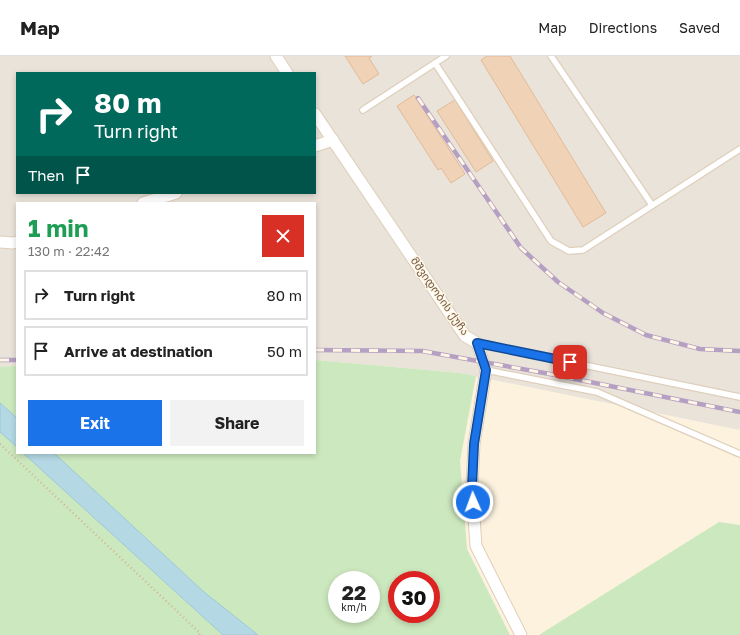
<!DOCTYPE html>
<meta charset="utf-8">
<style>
body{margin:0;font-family:"Golos Text","Noto Sans Georgian",sans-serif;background:#f2f2f2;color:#222;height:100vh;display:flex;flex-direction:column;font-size:15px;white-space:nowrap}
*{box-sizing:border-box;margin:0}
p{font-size:13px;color:#767676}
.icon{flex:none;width:22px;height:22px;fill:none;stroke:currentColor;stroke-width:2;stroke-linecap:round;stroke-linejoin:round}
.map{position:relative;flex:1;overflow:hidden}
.sheet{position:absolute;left:16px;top:146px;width:300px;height:252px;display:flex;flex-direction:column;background:#fff;border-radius:0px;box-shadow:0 2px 6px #0003}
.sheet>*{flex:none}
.guide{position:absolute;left:16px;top:16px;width:300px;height:122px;border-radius:0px;box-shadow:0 2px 6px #0003;background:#00695c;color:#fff;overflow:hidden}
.speed{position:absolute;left:328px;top:515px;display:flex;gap:8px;font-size:20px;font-weight:700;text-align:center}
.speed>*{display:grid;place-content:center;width:52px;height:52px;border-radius:50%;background:#fff;box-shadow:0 2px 6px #0003;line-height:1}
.speed small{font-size:10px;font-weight:400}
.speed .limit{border:6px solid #d22;background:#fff;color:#111}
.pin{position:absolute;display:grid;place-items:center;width:34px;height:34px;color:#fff;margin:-17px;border-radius:8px;box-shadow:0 2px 6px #0006}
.me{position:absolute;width:44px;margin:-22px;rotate:358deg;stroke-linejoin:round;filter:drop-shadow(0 0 3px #0008)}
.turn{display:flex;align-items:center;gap:14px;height:84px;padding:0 12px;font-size:18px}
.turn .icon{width:52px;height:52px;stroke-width:2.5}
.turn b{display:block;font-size:28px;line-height:34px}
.then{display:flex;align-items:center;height:38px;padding:0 12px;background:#0003;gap:8px;font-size:15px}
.round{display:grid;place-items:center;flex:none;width:42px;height:42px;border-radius:0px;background:#f2f2f2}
.summary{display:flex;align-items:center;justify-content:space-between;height:68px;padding:0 12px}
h1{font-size:24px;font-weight:700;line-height:30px;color:#1e9e55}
.primary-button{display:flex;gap:8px;margin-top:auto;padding:8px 12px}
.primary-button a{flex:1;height:46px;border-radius:0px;background:#1a73e8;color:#fff;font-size:16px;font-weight:700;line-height:46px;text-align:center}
.primary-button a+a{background:#f2f2f2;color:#222}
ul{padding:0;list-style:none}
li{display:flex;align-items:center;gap:12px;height:50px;margin:0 8px 6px;padding:0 4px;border:2px solid #e0e0e0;border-radius:0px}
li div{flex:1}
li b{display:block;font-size:15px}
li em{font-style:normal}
header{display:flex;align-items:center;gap:24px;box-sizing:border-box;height:56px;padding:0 20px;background:#fff;border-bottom:1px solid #e0e0e0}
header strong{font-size:19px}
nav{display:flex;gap:22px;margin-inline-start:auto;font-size:14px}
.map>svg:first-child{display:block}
.industrial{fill:#e9e3da;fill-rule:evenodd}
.green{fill:#cce8be;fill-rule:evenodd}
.water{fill:#b4d9e4;stroke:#9ac8d6}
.building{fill:#f0d2b6;stroke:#e3ba97}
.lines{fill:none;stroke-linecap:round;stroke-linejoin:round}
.lane-casing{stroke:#dfcfbb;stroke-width:8}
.street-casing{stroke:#dfcfbb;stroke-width:13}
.path{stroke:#d4b59a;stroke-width:2.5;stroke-dasharray:1 3;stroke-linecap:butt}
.lane{stroke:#fff;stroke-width:5.5}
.street{stroke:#fff;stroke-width:11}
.rail-casing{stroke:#b59fc3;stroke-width:4.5}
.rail{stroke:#fff6e4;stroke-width:3;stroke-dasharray:9;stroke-linecap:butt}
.route-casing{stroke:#114b97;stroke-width:10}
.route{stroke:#1a73e8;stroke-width:7}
.labels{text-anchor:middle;stroke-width:3;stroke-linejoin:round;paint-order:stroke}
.street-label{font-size:11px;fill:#715947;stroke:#fff6e4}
</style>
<header>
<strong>Map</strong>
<nav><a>Map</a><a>Directions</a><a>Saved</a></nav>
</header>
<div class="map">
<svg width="740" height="579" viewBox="0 0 740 579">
<rect width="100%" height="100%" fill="#fcf2de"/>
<path class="industrial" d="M0 0H740V374L460 317 315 304V147H17V310L0 311ZM17 17H315V137H17Z"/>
<g class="green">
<path d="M315 304 460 317 476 320 460 405 467 493 510 579H258L204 536 54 397H315ZM337 524H371V558H337ZM397 524H431V558H397Z"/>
<polygon points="17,310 17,362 0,347 0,311"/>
<polygon points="0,376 17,391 17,397 23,397 223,579 0,579"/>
<polygon points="719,466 740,469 740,579 539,579"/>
</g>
<g class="water">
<polygon points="0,347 17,362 17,391 0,376"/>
<polygon points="23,397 54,397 204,536 258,579 223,579"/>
</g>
<g class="building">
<polygon points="345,0 372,0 369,2 379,18 363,28"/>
<polygon points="487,0 510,0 606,157 583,171 481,4"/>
<polygon points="414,39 465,118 451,127 441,112 438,114 397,50"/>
<polygon points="455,44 493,105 476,116 437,55"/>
</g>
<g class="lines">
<g class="lane-casing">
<g id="lane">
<polyline points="551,0 652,149"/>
<polyline points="435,7 551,185 569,195 583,194 740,93"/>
<polyline points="363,54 446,0"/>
<polyline points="477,287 740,341"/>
<polyline points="486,314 597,336 740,398"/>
</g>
</g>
<g class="street-casing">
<g id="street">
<polyline points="276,0 287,17"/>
<polyline points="315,58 465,280 477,287 486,314 474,388 472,431 476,490 521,579"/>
<polyline points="315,90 333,84"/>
<polyline points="143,147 176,137"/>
<polyline points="0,186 13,187 17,186"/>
</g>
</g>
<polyline class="path" points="0,388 200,577 199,579"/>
<use href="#lane" class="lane"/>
<use href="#street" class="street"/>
<g class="rail-casing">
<g id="rail">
<polyline points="418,42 521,192 558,226 603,257 646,279 700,293 740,295"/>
<polyline points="315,294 422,295 550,318 740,356"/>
<polyline points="0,304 17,304"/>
</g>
</g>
<use href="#rail" class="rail"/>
</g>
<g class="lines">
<g class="route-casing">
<polyline id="route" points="473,446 472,431 474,388 486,314 477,287 570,306"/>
</g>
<use href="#route" class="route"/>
</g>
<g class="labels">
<g class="street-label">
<text transform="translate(440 240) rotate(55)" y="4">მშვიდობის ქუჩა</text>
</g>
</g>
</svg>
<div class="speed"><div>22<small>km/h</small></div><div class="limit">30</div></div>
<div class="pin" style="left:570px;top:306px;background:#d93025"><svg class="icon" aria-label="arrive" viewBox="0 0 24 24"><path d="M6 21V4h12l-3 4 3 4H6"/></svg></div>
<svg class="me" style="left:473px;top:446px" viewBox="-20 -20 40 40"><circle r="17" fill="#1a73e8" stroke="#fff" stroke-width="3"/><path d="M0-11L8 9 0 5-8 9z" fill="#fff"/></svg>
<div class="guide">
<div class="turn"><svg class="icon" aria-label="right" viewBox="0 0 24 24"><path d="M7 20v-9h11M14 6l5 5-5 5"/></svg><div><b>80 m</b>Turn right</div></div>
<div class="then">Then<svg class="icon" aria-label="arrive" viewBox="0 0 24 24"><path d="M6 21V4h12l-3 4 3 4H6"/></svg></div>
</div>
<section class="sheet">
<div class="summary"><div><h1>1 min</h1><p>130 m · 22:42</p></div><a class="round" style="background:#d93025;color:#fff"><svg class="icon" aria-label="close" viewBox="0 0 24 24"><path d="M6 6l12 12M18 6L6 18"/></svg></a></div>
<ul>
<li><svg class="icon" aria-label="right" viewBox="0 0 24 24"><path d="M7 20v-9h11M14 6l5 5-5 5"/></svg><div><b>Turn right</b></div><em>80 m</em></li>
<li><svg class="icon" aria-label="arrive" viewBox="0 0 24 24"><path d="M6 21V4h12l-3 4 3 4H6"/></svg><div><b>Arrive at destination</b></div><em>50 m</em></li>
</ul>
<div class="primary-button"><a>Exit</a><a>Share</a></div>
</section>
</div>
